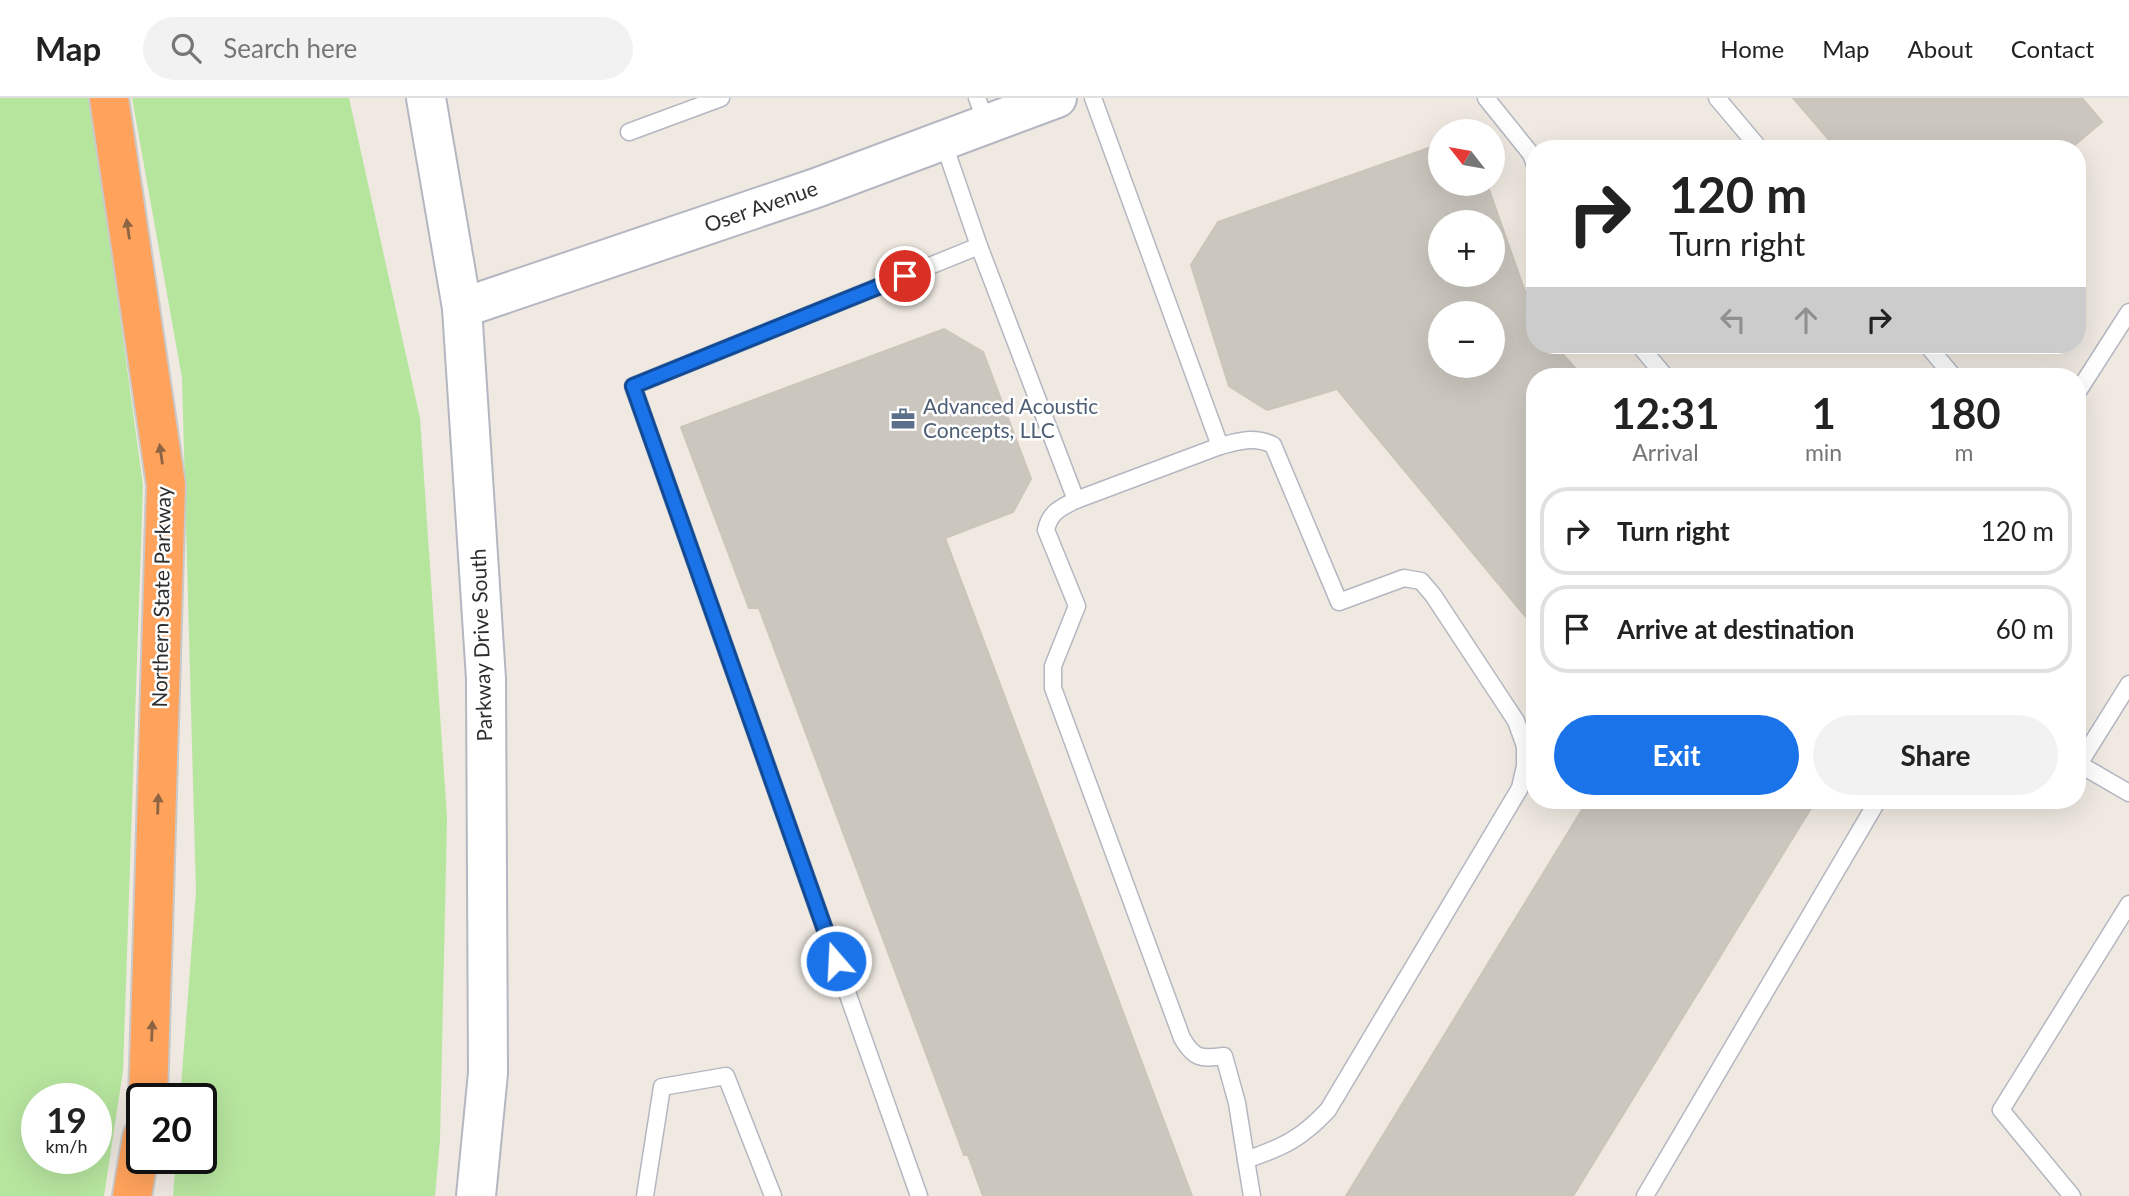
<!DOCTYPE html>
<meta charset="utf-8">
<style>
body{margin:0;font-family:Lato,sans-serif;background:#f2f2f2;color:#222;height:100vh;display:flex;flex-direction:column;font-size:26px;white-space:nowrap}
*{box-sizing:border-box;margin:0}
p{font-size:23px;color:#767676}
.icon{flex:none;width:38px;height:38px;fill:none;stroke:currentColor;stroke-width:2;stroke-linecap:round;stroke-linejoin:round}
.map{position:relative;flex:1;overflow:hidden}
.sheet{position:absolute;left:1526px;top:270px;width:560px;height:441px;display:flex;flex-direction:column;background:#fff;border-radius:28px;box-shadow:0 7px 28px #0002}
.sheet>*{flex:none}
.guide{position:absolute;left:1526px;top:42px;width:560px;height:214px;border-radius:28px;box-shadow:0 7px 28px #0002;background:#fff;color:#222;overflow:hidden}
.needle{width:46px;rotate:301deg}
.tools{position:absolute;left:1428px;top:21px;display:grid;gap:14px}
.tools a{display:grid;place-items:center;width:77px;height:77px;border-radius:50%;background:#fff;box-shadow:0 7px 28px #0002;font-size:35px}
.speed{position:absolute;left:21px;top:985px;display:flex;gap:14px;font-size:35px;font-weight:700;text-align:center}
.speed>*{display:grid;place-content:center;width:91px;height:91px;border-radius:50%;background:#fff;box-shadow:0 7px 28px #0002;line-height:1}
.speed small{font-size:18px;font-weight:400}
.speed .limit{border:4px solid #111;border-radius:10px;background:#fff;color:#111}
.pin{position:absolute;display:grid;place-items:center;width:60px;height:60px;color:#fff;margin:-30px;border:4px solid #fff;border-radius:50%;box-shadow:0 2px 7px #0007}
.me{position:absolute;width:77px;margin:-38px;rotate:341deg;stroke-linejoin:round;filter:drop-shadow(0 0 5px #0008)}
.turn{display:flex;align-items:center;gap:24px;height:147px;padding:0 28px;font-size:32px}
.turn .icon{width:91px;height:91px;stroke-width:2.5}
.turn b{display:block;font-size:49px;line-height:60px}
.lanes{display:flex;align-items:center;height:66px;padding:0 28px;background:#0003;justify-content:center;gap:35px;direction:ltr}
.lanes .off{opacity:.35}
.eta{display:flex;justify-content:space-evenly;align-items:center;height:119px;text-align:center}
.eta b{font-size:42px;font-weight:700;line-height:49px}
.cta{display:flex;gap:14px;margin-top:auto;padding:14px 28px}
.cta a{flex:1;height:80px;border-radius:42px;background:#1a73e8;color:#fff;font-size:28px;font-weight:700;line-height:80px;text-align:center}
.cta a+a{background:#f2f2f2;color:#222}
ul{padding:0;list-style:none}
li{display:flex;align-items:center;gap:21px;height:88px;margin:0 14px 10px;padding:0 14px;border:4px solid #e0e0e0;border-radius:28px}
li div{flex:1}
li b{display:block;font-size:26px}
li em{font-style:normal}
header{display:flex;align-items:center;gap:42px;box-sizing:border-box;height:98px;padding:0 35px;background:#fff;border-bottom:2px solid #e0e0e0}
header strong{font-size:33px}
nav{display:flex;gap:38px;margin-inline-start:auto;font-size:24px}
.search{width:490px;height:63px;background:#f2f2f2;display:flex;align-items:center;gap:18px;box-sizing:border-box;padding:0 24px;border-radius:38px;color:#767676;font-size:26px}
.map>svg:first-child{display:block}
.green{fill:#b6e59e;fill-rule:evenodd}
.building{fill:#cbc7bf;stroke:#cbc5ba;stroke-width:2;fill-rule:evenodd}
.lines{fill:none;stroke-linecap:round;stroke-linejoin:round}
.service-casing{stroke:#b4b7c1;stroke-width:19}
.tertiary-casing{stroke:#b4b7c1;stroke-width:42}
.motorway-casing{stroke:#c9c9c9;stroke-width:42}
.service{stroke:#fff;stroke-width:16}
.tertiary{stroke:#fff;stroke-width:38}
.motorway{stroke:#ffa35c;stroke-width:38}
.oneway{fill:#8c6343}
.route-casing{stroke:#114b97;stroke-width:18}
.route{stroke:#1a73e8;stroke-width:12}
.labels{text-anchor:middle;stroke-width:5;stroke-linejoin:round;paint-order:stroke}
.street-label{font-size:21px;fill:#2e2e2e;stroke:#fff}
.service-label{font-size:21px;fill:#4e5e75;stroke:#fff;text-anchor:start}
</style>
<header>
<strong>Map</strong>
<div class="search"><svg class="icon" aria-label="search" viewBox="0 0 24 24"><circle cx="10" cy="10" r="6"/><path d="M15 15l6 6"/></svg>Search here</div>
<nav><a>Home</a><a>Map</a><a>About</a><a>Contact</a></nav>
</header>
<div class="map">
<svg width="2129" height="1098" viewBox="0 0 2129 1098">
<rect width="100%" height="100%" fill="#efe9e1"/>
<g class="green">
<path d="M0 0H90L143 387 123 973 104 1098H0ZM37 1001H96V1060H37Z"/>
<polygon points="132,0 349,0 420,320 447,720 440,1042 435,1098 173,1098 176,1061 201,1060 201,1001 180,1001 196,794 182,280"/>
</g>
<g class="building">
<polygon points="1793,0 2082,0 2102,24 2070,51 1837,51"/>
<path d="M1440 46V86H1487L1535 222V247H1555L1582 278H1535V530L1337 291 1267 312 1229 288 1191 167 1218 124ZM1440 124H1493V177H1440ZM1440 215H1493V268H1440Z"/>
<polygon points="944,231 983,254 1031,381 1013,414 945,440 1192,1098 983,1098 968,1057 964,1057 759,510 749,510 681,329"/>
<polygon points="1588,702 1816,702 1573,1098 1346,1098"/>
</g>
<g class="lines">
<g class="service-casing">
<g id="service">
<polyline points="977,0 987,26"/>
<path d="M1093 0 1220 348C1240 343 1254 338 1273 347L1339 504 1404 480 1421 483 1433 497 1516 623 1525 648V668L1520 690 1328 1012C1301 1041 1283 1049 1246 1062L1252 1098"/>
<polyline points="1486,0 1531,56 1535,67"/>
<polyline points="1717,0 1760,51"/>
<polyline points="629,34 721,0"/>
<path d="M943 43 979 148 1076 402C1060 410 1050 414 1046 432L1077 508 1053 568V590L1182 940C1194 961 1201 961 1224 958L1237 1005 1246 1062"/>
<polyline points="1639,247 1665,278"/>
<polyline points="1927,247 1953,278"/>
<polyline points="2077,295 2129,214"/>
<polyline points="1076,402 1220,348"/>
<polyline points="2129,586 2079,666 2129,695"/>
<polyline points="645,1098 662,989 726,978 773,1098"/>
<polyline points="919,1098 633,288 979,148"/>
<polyline points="1645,1098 1878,702"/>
<polyline points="2072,1098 2001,1012 2129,806"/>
</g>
</g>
<g class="tertiary-casing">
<g id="tertiary">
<polyline points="426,0 462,210 486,581 488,975 476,1098"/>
<polyline points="462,210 816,90 1057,0"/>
</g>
</g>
<g class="motorway-casing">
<g id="motorway">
<polyline points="109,0 166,387 148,1001"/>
<polyline points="132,1098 142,1039"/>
</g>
</g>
<use href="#service" class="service"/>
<use href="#tertiary" class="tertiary"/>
<use href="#motorway" class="motorway"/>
</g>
<defs><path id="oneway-solid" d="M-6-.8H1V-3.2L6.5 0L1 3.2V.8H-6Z" transform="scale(1.75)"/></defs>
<g class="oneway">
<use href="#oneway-solid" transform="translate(128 131) rotate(-98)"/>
<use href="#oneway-solid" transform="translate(161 356) rotate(-98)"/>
<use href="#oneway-solid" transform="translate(158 706) rotate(-88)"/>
<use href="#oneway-solid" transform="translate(152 933) rotate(-88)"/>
</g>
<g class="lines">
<g class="route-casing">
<polyline id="route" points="836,863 633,288 905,178"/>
</g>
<use href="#route" class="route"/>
</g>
<defs>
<g id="office-bare" transform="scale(1.89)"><path d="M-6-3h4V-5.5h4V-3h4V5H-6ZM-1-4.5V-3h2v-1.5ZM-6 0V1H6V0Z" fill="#5c6f8a" stroke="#fff" stroke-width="2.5" paint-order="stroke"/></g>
</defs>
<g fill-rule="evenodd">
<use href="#office-bare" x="903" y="321"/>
</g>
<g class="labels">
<g class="street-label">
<text transform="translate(761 109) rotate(-19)" y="7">Oser Avenue</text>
<text transform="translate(162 499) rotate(-89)" y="7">Northern State Parkway</text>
<text transform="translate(482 547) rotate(-92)" y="7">Parkway Drive South</text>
</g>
<g class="service-label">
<text x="923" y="316">Advanced Acoustic<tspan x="923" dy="24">Concepts, LLC</tspan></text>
</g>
</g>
</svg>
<div class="tools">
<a><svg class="needle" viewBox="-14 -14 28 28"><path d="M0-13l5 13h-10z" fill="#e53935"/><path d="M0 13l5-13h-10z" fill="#767676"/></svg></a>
<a>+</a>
<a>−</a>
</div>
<div class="speed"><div>19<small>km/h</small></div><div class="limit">20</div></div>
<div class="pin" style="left:905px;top:178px;background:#d93025"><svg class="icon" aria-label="arrive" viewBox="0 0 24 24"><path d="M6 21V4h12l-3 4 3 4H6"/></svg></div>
<svg class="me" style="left:836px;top:863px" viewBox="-20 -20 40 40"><circle r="17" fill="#1a73e8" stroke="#fff" stroke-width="3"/><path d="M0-11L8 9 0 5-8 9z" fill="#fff"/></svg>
<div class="guide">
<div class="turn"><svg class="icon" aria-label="right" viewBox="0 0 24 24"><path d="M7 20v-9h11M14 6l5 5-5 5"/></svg><div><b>120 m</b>Turn right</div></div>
<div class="lanes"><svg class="icon off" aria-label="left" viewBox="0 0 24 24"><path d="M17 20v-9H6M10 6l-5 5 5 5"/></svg><svg class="icon off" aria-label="ahead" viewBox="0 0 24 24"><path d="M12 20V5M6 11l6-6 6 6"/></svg><svg class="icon" aria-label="right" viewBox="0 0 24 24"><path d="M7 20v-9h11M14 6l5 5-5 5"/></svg></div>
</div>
<section class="sheet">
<div class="eta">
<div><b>12:31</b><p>Arrival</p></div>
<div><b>1</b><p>min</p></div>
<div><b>180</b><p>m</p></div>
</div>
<ul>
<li><svg class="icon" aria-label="right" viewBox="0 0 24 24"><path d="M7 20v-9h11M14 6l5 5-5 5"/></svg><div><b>Turn right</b></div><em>120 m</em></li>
<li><svg class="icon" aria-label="arrive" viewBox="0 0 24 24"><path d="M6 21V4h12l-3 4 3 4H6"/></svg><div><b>Arrive at destination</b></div><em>60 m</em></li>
</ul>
<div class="cta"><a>Exit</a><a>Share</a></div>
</section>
</div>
